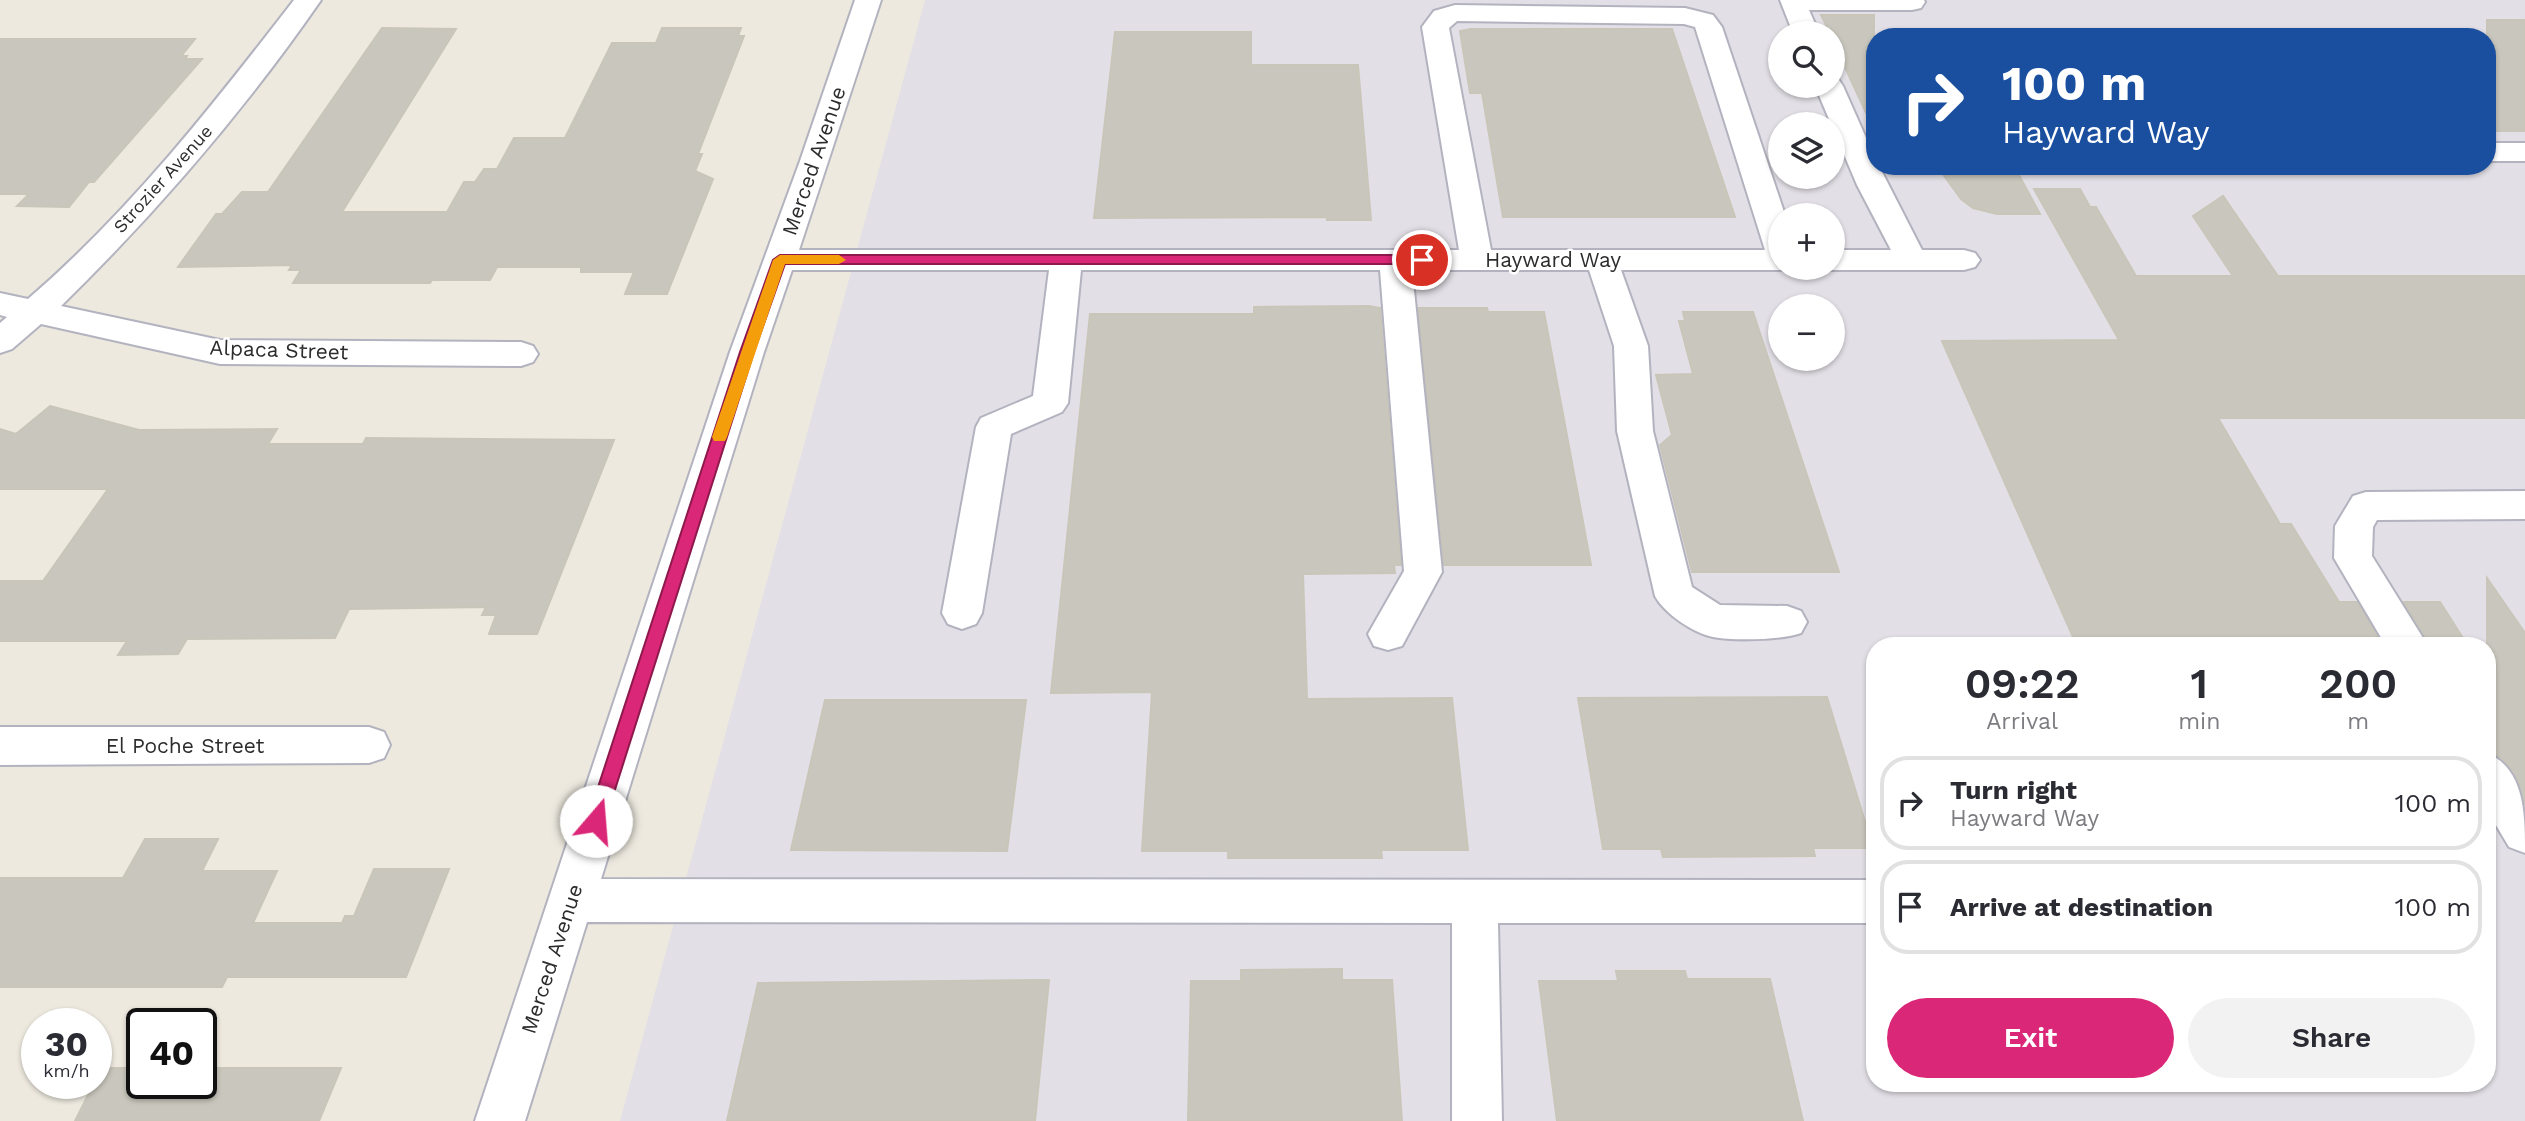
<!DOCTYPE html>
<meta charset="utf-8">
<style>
body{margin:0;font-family:"Work Sans",sans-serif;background:#f2f2f3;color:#2b2b33;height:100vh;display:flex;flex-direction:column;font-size:26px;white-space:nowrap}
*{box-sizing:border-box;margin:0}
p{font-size:23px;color:#7c7c81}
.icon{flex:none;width:38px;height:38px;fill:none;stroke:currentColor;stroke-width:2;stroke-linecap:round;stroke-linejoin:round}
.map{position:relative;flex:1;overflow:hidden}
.panel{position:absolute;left:1866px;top:637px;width:630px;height:455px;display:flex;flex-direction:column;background:#fff;border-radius:28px;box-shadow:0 2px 5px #0004}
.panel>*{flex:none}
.hud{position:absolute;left:1866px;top:28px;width:630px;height:147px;border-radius:28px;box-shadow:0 2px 5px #0004;background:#1a4fa0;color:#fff;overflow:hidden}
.controls{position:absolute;left:1768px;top:21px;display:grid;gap:14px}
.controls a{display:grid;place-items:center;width:77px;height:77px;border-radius:50%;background:#fff;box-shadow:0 2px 5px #0004;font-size:35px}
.speed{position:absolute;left:21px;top:1008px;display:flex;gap:14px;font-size:35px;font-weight:700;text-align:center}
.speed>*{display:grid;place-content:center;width:91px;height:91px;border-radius:50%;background:#fff;box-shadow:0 2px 5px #0004;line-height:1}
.speed small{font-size:18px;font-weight:400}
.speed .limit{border:4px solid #111;border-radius:10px;background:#fff;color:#111}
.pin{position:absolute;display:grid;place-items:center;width:60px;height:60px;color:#fff;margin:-30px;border:4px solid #fff;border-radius:50%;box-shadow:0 2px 7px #0007}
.me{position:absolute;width:77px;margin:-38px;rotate:18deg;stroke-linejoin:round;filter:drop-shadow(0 0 5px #0008)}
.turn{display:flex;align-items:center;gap:24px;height:147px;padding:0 21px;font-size:32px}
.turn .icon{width:91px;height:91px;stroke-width:2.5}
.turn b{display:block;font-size:49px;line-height:60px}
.eta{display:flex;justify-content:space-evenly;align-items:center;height:119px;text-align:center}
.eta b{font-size:42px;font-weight:600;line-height:49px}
.button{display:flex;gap:14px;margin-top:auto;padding:14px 21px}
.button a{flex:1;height:80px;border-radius:42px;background:#db2777;color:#fff;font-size:28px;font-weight:600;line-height:80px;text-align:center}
.button a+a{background:#f2f2f3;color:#2b2b33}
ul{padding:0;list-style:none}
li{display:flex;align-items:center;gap:21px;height:94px;margin:0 14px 10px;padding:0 7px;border:4px solid #e1e1e2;border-radius:28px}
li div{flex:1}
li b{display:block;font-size:26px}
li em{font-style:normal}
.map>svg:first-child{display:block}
.industrial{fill:#e2dfe6;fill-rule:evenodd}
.building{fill:#c9c7bd;stroke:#c9c5b9;stroke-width:2}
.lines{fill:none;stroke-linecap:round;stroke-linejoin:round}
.minor-casing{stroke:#b2b3bf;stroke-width:4}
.minor{fill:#fff;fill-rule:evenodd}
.route{fill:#db2777;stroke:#8e194d;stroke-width:2}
.slow{fill:#f59e0b}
.labels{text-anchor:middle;stroke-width:5;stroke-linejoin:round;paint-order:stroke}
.far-street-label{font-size:18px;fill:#2c2c2c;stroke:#fff}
.street-label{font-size:21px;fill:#2c2c2c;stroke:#fff}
</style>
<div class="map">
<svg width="2525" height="1121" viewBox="0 0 2525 1121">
<rect width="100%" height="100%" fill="#ede9df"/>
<path class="industrial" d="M925 0H2525V1121H620ZM1780 33H1832V86H1780ZM1874 37H2487V166H1874ZM1780 124H1832V177H1780ZM1780 215H1832V268H1780ZM1780 306H1832V359H1780ZM1874 646H2487V1083H1874Z"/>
<g class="building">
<polygon points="1821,15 1874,15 1874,130 1832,39 1832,33 1830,33"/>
<rect x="2487" y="20" width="38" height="111"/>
<polygon points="382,28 456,29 342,212 447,212 464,182 475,182 484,169 497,169 514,138 565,138 612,43 656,43 662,28 741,28 738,36 744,36 698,154 702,154 695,171 713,179 667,294 625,294 634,272 581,272 581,267 497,267 490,280 432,280 430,283 293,283 301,270 289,270 292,265 178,267 216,214 222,214 242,192 268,192"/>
<polygon points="1471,29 1672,29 1735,217 1503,217 1482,93 1470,93 1460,31"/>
<polygon points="1115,32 1251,32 1251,65 1358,65 1371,220 1327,220 1327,217 1094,218"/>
<polygon points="0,39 195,39 181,56 187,56 185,59 202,59 94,182 89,182 69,207 17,206 29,194 0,194"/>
<polygon points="1937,166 2014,166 2040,214 1997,214 1973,208 1961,199"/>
<polygon points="2034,189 2080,189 2090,207 2096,207 2136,276 2233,276 2193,216 2223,196 2278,276 2525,276 2525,418 2218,418 2280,524 2291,524 2339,602 2357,602 2383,646 2077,646 1942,341 2119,340"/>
<polygon points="1369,306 1380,308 1401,565 1394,565 1395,573 1303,574 1307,699 1452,698 1468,850 1381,850 1382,858 1228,858 1228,851 1142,851 1152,692 1051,693 1090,314 1254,314 1254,307"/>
<polygon points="1418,308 1487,308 1488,312 1544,312 1591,565 1444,565"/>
<polygon points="1683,312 1753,312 1839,572 1692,572 1660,445 1672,435 1656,375 1693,374 1679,321 1685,321"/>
<polygon points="50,406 139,430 277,429 268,444 363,444 366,438 614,440 537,634 489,634 496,615 482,615 486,607 349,609 335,638 187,639 178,654 118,655 127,641 0,641 0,581 43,581 108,489 0,489 0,429 16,434"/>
<polygon points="2487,578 2525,633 2525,805 2518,781 2511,769 2501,758 2487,750"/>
<polygon points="2404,602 2440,602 2468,646 2430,646"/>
<polygon points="1827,697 1873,848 1813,848 1815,856 1663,857 1661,849 1603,849 1578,698"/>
<polygon points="825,700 1026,700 1007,851 791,850"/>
<polygon points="145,839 218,839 202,871 277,871 253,923 342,923 345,916 354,916 374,869 449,869 406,977 227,977 222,987 0,987 0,878 123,878"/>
<polygon points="1342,969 1342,980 1392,980 1402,1121 1188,1121 1191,981 1241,981 1241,970"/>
<polygon points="1616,971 1685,971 1687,979 1770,979 1803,1121 1557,1121 1539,981 1618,981"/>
<polygon points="1049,980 1035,1121 727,1121 758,983"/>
<polygon points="101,1068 142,1068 142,1083 201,1083 201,1068 341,1068 319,1121 75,1121 94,1083 96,1083"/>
</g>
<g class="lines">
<g class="minor-casing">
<g id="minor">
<path d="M294 0H321C245 110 156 213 61 306L220 340 521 342 533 346 538 354 533 362 521 366 220 364 41 324 12 349 0 353V323L7 317 0 315V293L28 299C129 212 213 105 294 0Z"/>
<path d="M855 0H881L799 250H1459L1422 27 1434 11 1455 5 1685 8 1713 15 1722 27 1785 215H1780V268H1790L1780 270H1621L1648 346 1653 431 1692 587 1720 605 1787 606 1801 611 1807 622 1801 633C1782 640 1733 641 1713 637 1693 633 1664 613 1655 596L1617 431 1614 346 1589 270H1412L1442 572 1402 646 1388 650 1374 646 1368 634 1404 571 1380 270H1081L1068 403 1062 412 1011 434 982 613 976 624 962 629 948 624 942 613 976 427 981 418 1033 396 1049 270H792L764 352 601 879 1874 880V923H1498L1502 1121H1452V923L587 922 525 1121H475L730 352 800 161ZM1457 21 1684 24 1695 27 1765 250H1491L1449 28Z"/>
<polygon points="1780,0 1924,0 1925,2 1921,8 1912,10 1809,10 1819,33 1793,33"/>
<polygon points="1832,78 1839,80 1843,86 1874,156 1874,166 1879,166 1922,250 1964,250 1975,253 1980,260 1975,267 1964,270 1832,270 1822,268 1832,268 1832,250 1891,250 1857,185 1815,86 1832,86"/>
<rect x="2487" y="143" width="38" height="18"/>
<polygon points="2525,491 2525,519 2377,520 2373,527 2372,556 2428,646 2386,646 2334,558 2335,526 2353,496 2366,492"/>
<polygon points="0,727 369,727 384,732 390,745 384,758 369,763 0,765"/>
<path d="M2487 753C2525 769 2525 815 2525 853L2509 847 2487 810Z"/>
</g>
</g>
<use href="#minor" class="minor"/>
</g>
<polygon class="route" points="780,255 1422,255 1429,260 1422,264 785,264 754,352 605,821 603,827 596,830 590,827 587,821 740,352 773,260"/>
<polygon class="slow" points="780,255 839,255 846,260 839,264 785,264 727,437 725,441 714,441 712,437 773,260"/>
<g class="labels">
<g class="far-street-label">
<text transform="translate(163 179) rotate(-48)" y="6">Strozier Avenue</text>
</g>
<g class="street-label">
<text transform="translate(814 161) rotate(-71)" y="7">Merced Avenue</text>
<text x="1553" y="267">Hayward Way</text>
<text transform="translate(279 350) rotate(2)" y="7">Alpaca Street</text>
<text x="185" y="753">El Poche Street</text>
<text transform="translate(552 959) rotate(-72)" y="7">Merced Avenue</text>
</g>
</g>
</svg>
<div class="controls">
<a><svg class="icon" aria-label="search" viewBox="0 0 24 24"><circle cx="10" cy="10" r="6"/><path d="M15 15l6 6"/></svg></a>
<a><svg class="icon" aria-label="layers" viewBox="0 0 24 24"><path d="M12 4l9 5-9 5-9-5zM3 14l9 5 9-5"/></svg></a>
<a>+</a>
<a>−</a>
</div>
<div class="speed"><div>30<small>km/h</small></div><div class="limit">40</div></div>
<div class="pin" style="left:1422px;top:260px;background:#d93025"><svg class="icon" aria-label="arrive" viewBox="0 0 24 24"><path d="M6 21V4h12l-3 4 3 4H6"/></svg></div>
<svg class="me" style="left:596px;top:821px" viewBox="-20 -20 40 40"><circle r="19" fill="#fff"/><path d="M0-13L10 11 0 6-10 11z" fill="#db2777"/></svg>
<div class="hud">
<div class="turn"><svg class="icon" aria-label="right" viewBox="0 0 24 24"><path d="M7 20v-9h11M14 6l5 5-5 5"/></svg><div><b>100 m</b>Hayward Way</div></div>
</div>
<section class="panel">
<div class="eta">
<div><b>09:22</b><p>Arrival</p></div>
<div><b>1</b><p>min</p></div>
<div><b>200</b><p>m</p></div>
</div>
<ul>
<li><svg class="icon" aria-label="right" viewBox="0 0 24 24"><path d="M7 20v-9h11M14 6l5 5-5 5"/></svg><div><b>Turn right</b><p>Hayward Way</p></div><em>100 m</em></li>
<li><svg class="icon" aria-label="arrive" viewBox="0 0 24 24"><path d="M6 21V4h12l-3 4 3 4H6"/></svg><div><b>Arrive at destination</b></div><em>100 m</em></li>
</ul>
<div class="button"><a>Exit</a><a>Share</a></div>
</section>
</div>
